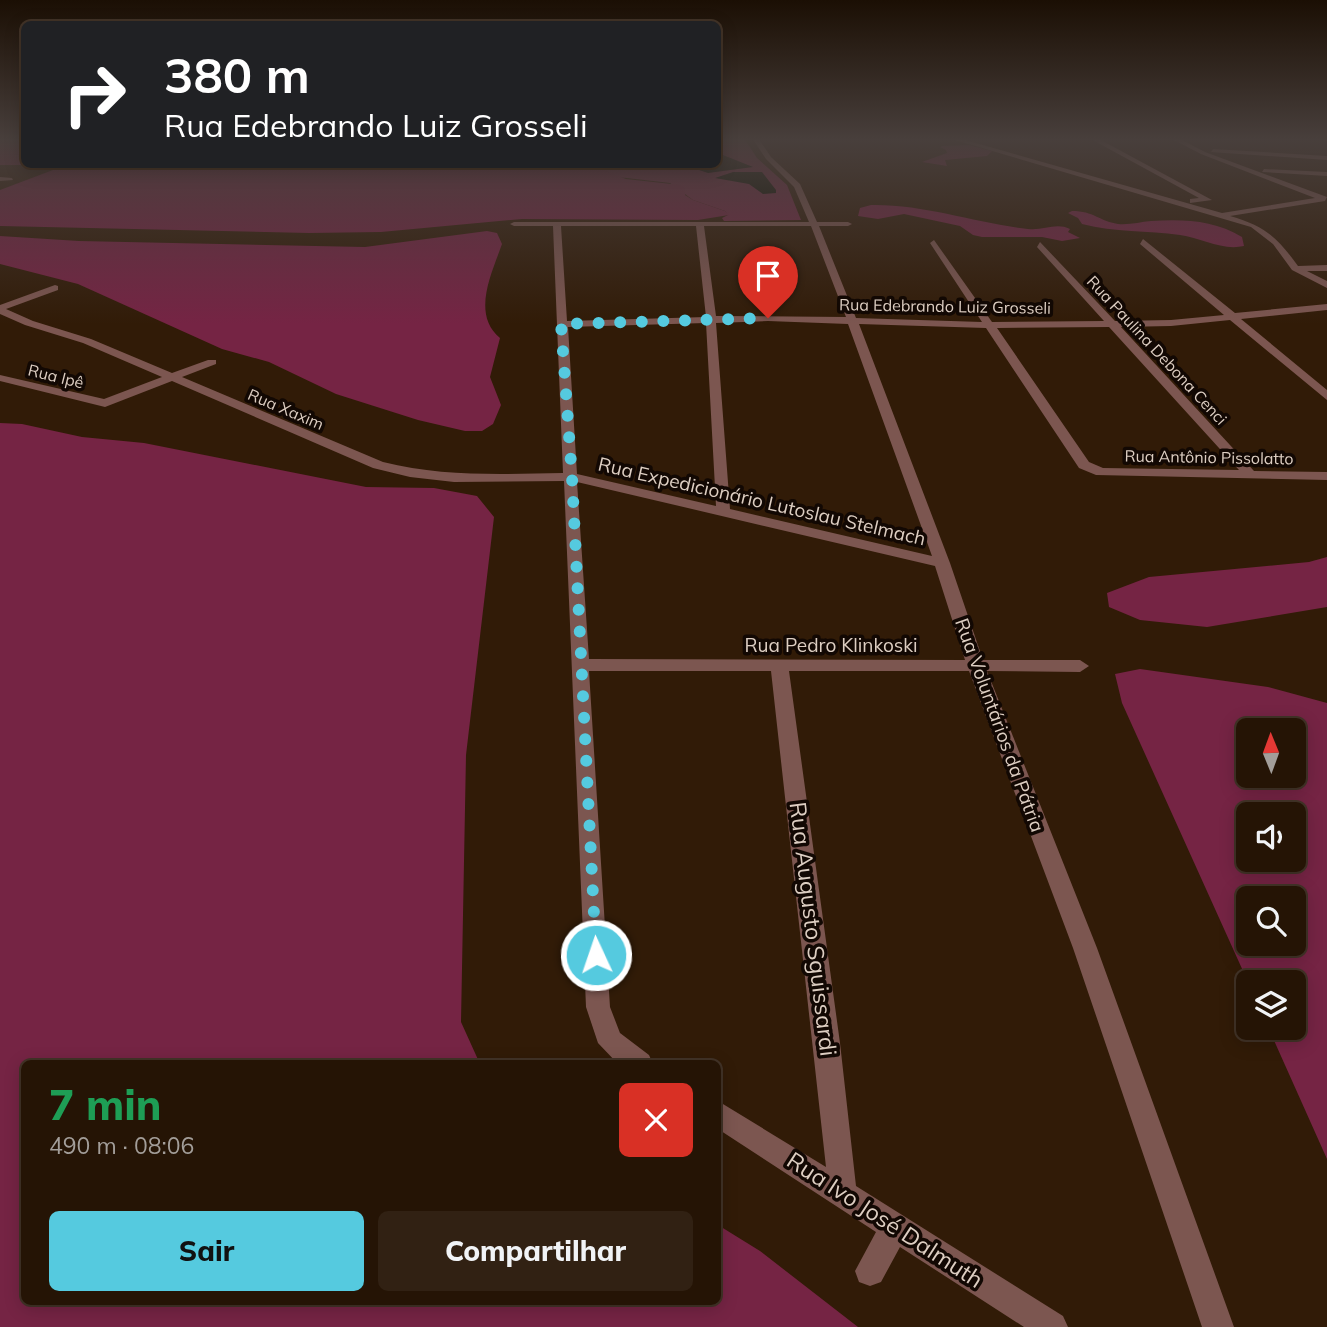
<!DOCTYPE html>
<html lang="pt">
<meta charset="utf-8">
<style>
body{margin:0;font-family:Mulish,sans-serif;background:#312113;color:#f1f3f6;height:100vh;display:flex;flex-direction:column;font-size:26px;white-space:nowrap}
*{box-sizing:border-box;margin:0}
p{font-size:23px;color:#a39e9a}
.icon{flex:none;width:38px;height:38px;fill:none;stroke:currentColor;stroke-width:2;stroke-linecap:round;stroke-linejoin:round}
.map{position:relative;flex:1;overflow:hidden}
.panel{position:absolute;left:21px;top:1060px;width:700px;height:245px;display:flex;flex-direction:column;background:#251405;border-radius:10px;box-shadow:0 4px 18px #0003,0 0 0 2px #423327}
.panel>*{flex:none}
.hud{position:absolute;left:21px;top:21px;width:700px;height:147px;border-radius:10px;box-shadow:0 4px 18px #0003,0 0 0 2px #423327;background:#202124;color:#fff;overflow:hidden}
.needle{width:46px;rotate:359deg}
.controls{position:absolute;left:1236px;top:718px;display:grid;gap:14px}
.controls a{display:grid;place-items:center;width:70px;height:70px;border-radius:10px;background:#251405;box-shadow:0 4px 18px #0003,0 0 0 2px #423327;font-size:35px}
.pin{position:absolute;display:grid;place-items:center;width:60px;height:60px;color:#fff;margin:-72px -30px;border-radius:50% 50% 50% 0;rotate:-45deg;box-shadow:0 0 7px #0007}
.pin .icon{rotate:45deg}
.me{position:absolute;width:77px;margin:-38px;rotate:357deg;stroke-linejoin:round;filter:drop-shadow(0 0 5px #0008)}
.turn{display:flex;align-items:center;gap:24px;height:147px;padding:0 28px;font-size:32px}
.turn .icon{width:91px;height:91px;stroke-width:2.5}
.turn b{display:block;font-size:49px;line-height:60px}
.round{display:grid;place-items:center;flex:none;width:74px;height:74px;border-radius:10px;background:#312113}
.summary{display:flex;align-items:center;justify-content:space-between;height:119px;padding:0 28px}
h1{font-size:42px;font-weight:800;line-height:52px;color:#1e9e55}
.cta{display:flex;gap:14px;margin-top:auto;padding:14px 28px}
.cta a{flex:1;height:80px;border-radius:10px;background:#55cadf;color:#111;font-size:28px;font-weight:800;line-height:80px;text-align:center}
.cta a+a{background:#312113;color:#f1f3f6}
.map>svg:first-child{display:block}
.green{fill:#752846}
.forest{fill:#752444;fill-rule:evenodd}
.water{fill:#080d00}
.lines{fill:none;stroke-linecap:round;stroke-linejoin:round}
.minor{fill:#7c5650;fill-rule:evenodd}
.route{stroke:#55cadf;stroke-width:12;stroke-dasharray:0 21.6}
.labels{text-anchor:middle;stroke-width:7;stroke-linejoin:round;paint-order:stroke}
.far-street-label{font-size:16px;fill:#ddcec2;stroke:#120803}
.street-label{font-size:19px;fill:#ddcec2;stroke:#120803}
.near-street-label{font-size:23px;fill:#ddcec2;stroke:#120803}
</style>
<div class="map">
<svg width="1327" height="1327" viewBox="0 0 1327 1327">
<rect width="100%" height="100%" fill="#311b07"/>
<polygon class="green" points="718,138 744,138 757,158 787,185 801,220 724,221 722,218 728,215 725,211 693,200 670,183 618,177 591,165 718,164"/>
<g class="forest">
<polygon points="0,138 24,138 24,164 36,165 0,165"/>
<polygon points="969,145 992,151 987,156 945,160 947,166 922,162 947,153 946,150 940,147 942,146"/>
<polygon points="40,164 591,165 626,179 681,185 685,189 685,195 693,200 725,211 729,215 698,220 522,219 381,232 309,233 0,226 0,190 53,170 55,166"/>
<path d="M871 205C925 204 975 223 1028 229 1043 231 1056 222 1070 229L1068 232 1080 238 1062 241 1042 237H982L973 235 960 226 904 214 878 219 858 216 860 208Z"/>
<path d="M1072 211C1094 211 1099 221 1118 224 1130 225 1140 222 1151 221 1184 219 1214 220 1242 237L1244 246C1222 251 1202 238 1180 235 1147 230 1115 233 1082 224L1078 218 1068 213Z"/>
<path d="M487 231 497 233 502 244C492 273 471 314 500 338L490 377 501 405 493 424 482 431H465L418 420 336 394 269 362 222 349 78 284 0 264V236L79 241 365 247Z"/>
<polygon points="0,423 22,424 82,437 144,443 366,487 434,488 477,496 494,517 466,755 461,1022 480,1064 24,1064 24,1302 718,1302 718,1225 760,1251 858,1327 0,1327"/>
<polygon points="1327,557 1327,607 1207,627 1140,620 1109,607 1107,593 1149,577 1309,562"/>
<path d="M1140 669 1268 687 1327 703V1159L1268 1027H1293V982H1248L1122 703 1115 674ZM1248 730H1293V775H1248ZM1248 814H1293V859H1248ZM1248 898H1293V943H1248Z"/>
</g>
<g class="water">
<polygon points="718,153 753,167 708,173 684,165 718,164"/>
<polygon points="733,172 762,172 776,190 776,193 763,194 749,184 715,178"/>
</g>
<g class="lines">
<g class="minor">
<path d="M752 138H758L771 157 800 184 817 222H848L852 224 848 226H819L856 318 982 322 930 243 934 240 992 322 1104 321 1037 247 1040 242 1115 321 1171 320 1224 315 1140 244 1143 239 1235 313 1327 304V310L1241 319 1327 390V400L1230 320 1171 326 1121 327 1254 471 1327 472V480L1096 475 1079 468 986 328 859 324 950 563 983 660H1080L1089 666 1080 672 987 671 1097 948 1234 1327H1202L1073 948 969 671H789L840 1043 856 1186 1063 1316 1068 1327H1024L900 1247 881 1282 870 1286 859 1282 855 1271 876 1232 718 1129V1101L826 1167 771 671H589L610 1007 620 1033 649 1055 653 1064H618L598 1043 586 1007 564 481 454 482 410 477 373 468 172 381 105 407 0 381V375L104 399 162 377 83 343 25 325 0 314V305L55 285 58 286V290L6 309 33 321 91 339 172 373 208 360H216V364L182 377 383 462C442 477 502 474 563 473L553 226H514L510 224 514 222H809L794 187 766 159ZM561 226H696L706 317 567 321ZM704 226H811L846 317 716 316ZM768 321 848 324 932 556 730 509 716 323ZM706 323 716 506 577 474 568 327ZM1109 327 1239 470 1103 468 1089 462 997 328ZM577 482 935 566 965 660 589 659Z"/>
<path d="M948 138H958L1222 213 1315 198 1201 154 1170 138H1178L1205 152 1327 197 1325 201 1230 216C1265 226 1277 237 1298 266L1327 265V271H1307L1327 281V288L1292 270 1273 244 1251 227Z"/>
<polygon points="1089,138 1097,138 1212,200 1190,203 1190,199 1199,198"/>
<polygon points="1312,138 1327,138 1327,141"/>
<polygon points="1213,149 1327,156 1327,160 1211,152"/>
<polygon points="1264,169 1327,172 1327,176 1262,172"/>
<polygon points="0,177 12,178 13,180 0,181"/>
</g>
</g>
<linearGradient id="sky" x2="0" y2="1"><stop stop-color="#1b0f04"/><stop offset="0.43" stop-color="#483f3c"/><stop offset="1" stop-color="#483f3c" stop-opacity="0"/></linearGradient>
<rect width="1327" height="324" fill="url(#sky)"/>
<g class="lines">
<polyline class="route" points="596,955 572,477 561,324 768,318"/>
</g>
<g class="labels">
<g class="far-street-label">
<text transform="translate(945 306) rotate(1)" y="6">Rua Edebrando Luiz Grosseli</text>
<text transform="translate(1157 350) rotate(47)" y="6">Rua Paulina Debona Cenci</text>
<text transform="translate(56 376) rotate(14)" y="6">Rua Ipê</text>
<text transform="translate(286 409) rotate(23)" y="6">Rua Xaxim</text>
<text transform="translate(1209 457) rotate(1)" y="6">Rua Antônio Pissolatto</text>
</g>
<g class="street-label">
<text transform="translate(762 501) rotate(13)" y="7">Rua Expedicionário Lutoslau Stelmach</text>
<text x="831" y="652">Rua Pedro Klinkoski</text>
<text transform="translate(1000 725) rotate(70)" y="7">Rua Voluntários da Pátria</text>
</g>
<g class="near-street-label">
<text transform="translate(813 929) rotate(83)" y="8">Rua Augusto Sguissardi</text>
<text transform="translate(885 1220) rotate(33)" y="8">Rua Ivo José Dalmuth</text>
</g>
</g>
</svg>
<div class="controls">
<a><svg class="needle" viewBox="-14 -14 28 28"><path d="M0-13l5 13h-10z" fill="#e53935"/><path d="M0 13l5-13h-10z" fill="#a39e9a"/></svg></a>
<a><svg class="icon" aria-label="sound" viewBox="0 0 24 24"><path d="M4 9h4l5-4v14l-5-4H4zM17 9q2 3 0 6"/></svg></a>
<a><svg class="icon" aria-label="search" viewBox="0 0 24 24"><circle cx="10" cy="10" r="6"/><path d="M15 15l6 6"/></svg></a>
<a><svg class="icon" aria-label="layers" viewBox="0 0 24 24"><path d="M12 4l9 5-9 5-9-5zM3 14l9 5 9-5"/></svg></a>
</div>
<div class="pin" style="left:768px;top:318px;background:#d93025"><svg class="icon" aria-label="arrive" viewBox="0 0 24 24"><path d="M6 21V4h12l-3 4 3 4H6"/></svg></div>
<svg class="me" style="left:596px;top:955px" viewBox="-20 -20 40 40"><circle r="17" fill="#55cadf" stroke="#fff" stroke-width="3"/><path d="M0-11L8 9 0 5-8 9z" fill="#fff"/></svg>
<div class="hud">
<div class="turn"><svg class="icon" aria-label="right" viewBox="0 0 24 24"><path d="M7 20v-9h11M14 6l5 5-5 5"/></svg><div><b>380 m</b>Rua Edebrando Luiz Grosseli</div></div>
</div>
<section class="panel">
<div class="summary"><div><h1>7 min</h1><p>490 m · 08:06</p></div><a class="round" style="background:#d93025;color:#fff"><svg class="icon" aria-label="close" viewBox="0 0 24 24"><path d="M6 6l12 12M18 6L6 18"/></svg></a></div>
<div class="cta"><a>Sair</a><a>Compartilhar</a></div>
</section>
</div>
